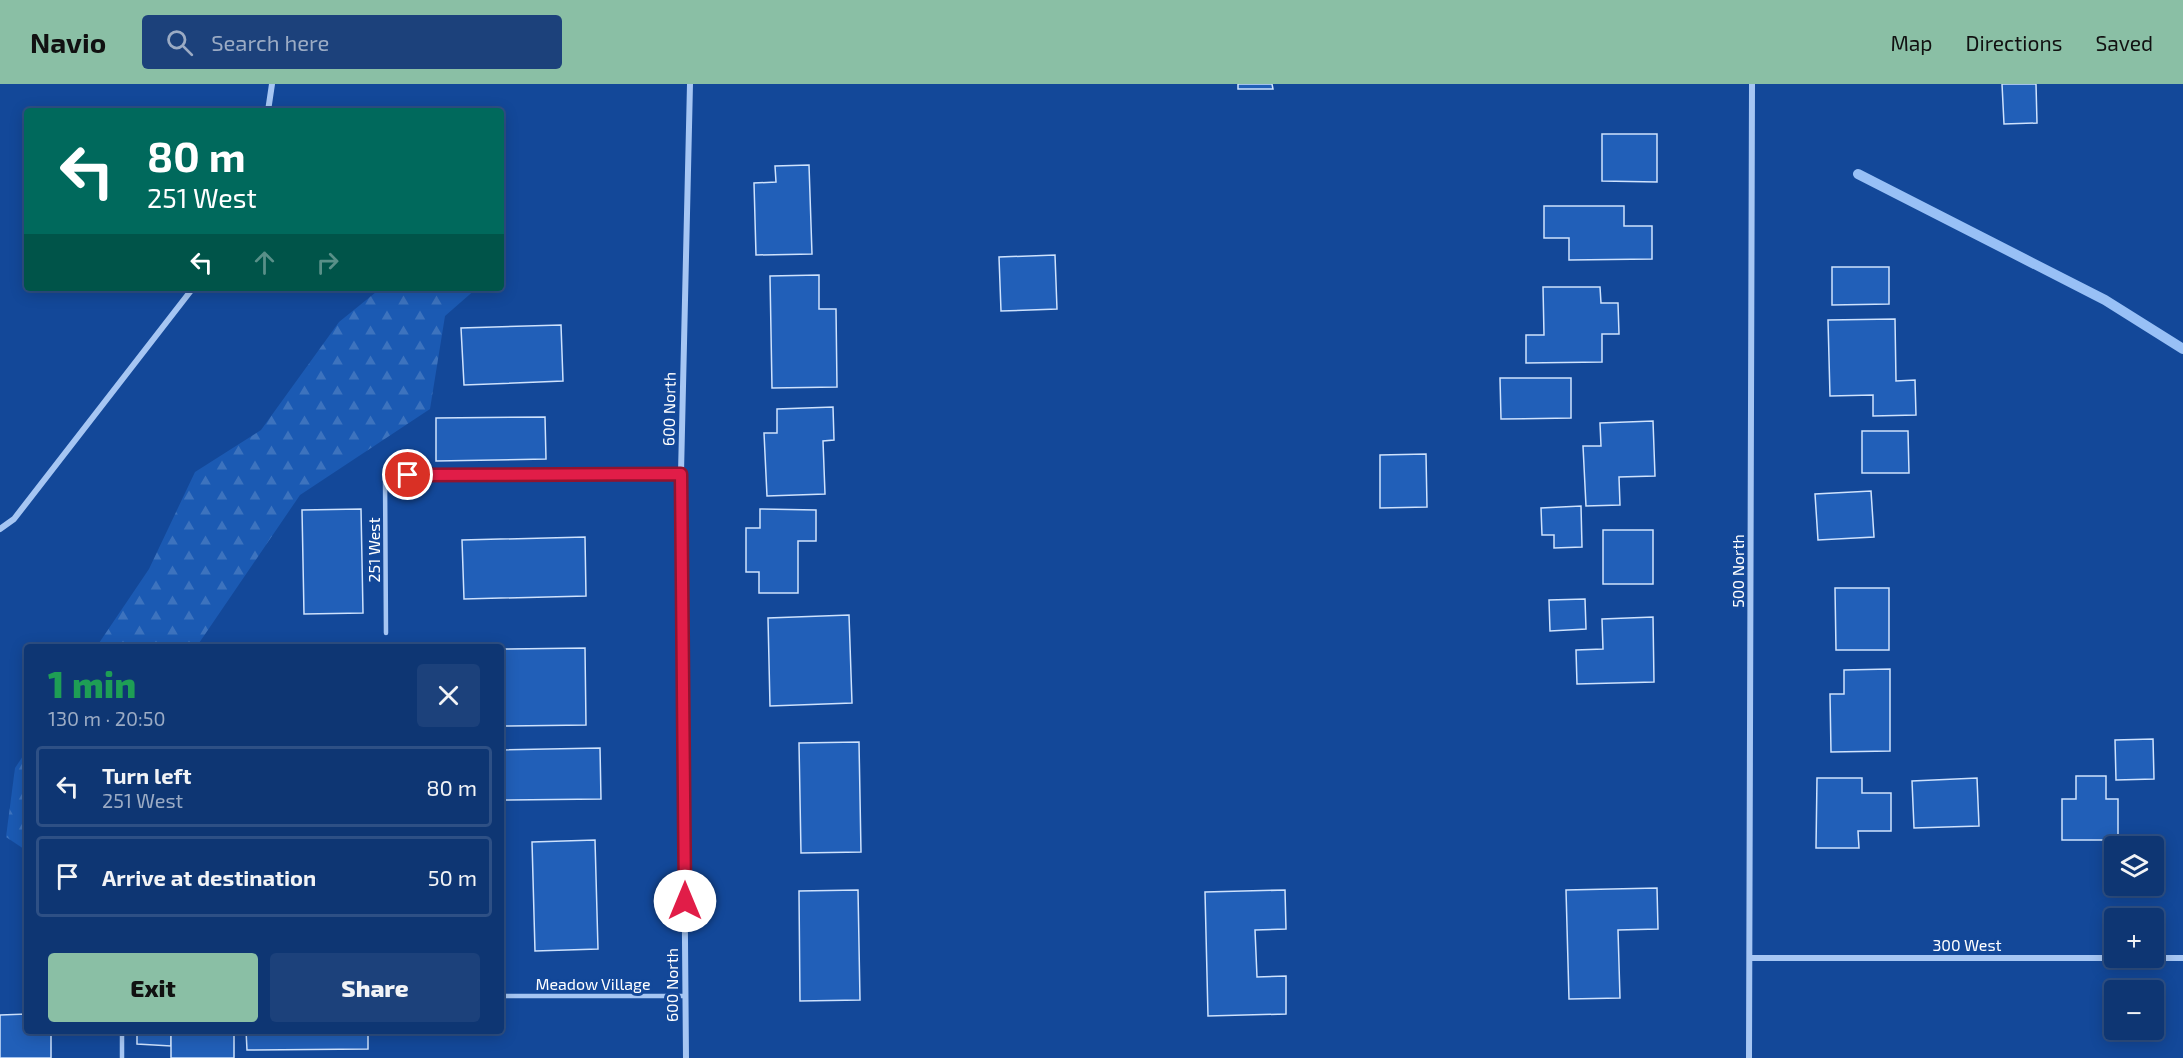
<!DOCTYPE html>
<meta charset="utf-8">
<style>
body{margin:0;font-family:"Exo 2",sans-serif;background:#1c417b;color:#f1f3f6;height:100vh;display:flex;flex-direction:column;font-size:22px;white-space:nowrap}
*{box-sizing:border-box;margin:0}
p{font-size:20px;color:#9babc4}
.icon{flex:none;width:33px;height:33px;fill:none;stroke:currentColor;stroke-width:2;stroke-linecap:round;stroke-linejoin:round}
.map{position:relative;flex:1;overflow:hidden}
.details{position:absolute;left:24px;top:560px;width:480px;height:390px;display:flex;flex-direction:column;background:#0e3673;border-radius:6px;box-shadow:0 3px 15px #0003,0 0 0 2px #2e5085}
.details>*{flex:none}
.top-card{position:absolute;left:24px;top:24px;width:480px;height:183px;border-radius:6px;box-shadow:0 3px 15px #0003,0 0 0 2px #2e5085;background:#00695c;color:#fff;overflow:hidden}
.fabs{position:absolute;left:2104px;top:752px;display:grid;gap:12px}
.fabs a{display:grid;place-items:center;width:60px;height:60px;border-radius:6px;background:#0e3673;box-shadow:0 3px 15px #0003,0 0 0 2px #2e5085;font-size:30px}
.pin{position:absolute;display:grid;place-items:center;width:51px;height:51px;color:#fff;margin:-26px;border:3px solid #fff;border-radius:50%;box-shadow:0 2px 6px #0007}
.me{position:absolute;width:66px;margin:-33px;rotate:0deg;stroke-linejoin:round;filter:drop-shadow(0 0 4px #0008)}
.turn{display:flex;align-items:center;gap:21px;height:126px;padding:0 24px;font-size:27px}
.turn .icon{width:78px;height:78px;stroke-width:2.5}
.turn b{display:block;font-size:42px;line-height:51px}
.lanes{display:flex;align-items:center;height:57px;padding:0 24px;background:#0003;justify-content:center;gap:30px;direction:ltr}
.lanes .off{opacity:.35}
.round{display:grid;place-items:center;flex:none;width:63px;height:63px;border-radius:6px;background:#1c417b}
.overview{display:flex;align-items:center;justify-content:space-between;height:102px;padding:0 24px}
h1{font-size:36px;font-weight:800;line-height:45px;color:#1e9e55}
.cta{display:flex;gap:12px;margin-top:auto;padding:12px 24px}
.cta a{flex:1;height:69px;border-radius:6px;background:#8abfa5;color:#111;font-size:24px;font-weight:800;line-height:69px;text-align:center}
.cta a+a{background:#1c417b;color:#f1f3f6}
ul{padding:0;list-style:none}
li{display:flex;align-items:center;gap:18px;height:81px;margin:0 12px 9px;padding:0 12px;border:3px solid #2e5085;border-radius:6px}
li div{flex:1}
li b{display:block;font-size:22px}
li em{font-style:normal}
header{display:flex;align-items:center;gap:36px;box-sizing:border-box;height:84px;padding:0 30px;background:#8abfa5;color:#111}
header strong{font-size:28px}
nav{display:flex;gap:33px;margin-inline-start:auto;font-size:21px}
.search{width:420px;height:54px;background:#1c417b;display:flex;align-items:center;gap:15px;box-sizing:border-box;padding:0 21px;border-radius:6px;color:#9babc4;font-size:22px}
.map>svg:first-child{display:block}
.forest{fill:url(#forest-firs)}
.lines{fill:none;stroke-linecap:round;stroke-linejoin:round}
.stream{stroke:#98c0f6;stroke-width:10}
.building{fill:#215fb8;stroke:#cee2fd;stroke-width:1.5}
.service{stroke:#a6c6f3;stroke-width:4.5}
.minor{stroke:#a6c6f3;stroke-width:6}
.route-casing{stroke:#92132f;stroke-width:15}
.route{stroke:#e11d48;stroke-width:10}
.labels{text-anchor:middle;stroke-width:6;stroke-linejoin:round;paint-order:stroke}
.street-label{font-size:16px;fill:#fff;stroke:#134899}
</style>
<header>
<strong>Navio</strong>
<div class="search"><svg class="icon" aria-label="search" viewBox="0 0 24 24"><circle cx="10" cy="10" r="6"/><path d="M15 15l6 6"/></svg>Search here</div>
<nav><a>Map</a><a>Directions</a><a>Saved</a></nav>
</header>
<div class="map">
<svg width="2183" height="974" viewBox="0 0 2183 974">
<defs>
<pattern id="forest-firs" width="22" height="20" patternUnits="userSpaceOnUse" patternTransform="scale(1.5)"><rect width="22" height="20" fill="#1b5ab3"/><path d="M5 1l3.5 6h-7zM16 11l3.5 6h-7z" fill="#3d73be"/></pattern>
</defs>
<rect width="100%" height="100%" fill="#134899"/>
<g class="forest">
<polygon points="381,204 477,204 445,232 430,325 300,411 197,562 97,562 149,485 195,388 261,346 339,238"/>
<polygon points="27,666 27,767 6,753 15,684"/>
</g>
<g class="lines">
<polyline class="stream" points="1858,90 2105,216 2183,265"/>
</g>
<g class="building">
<polygon points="1238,0 1272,0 1273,5 1238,5"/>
<polygon points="2002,0 2036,0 2037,39 2004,40"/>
<polygon points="1602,50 1657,50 1657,98 1602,97"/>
<polygon points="809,81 812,170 756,171 754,99 776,98 775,82"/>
<polygon points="1544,122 1624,122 1624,142 1652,142 1652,175 1569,176 1569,154 1544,154"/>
<polygon points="1055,171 1057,225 1001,227 999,173"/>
<polygon points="1832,183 1889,183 1889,220 1832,221"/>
<polygon points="819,191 819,225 836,225 837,303 772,304 770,192"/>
<polygon points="1543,203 1600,203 1601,219 1618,219 1619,250 1602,250 1602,278 1526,279 1526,251 1544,251"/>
<polygon points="1895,235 1896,297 1915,296 1916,331 1873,332 1873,311 1830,312 1828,236"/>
<polygon points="561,241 563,297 464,301 461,244"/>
<polygon points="1500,294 1571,294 1571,334 1501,335"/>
<polygon points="833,323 834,356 823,357 825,410 767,412 764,349 777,349 777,325"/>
<polygon points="545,333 546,375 436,377 436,334"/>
<polygon points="1653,337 1655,392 1619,393 1620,421 1586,422 1583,362 1601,362 1600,339"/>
<polygon points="1862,347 1908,347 1909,389 1862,389"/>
<polygon points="1426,370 1427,423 1380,424 1380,371"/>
<polygon points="1871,407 1874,453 1818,456 1815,410"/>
<polygon points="1581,422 1582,463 1554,464 1554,451 1542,451 1541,424"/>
<polygon points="361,425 363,529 304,530 302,426"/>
<polygon points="760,425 816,426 816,457 798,457 798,509 759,509 759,488 746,488 746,444 760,444"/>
<rect x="1603" y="446" width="50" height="54"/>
<polygon points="585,453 586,512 464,515 462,456"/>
<polygon points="1835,504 1889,504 1889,566 1836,566"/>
<polygon points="1585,515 1586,545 1550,547 1549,516"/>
<polygon points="849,531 852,619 770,622 768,534"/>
<polygon points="1653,533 1654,598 1577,600 1576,566 1603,565 1602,535"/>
<polygon points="585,564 586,641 501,642 501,565"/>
<polygon points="1890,585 1890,667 1831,668 1830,610 1844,610 1844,586"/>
<polygon points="2153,655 2154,695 2116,696 2115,656"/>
<polygon points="859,658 861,768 801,769 799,659"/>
<polygon points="600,664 601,715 501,716 501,666"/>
<polygon points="2076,692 2106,692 2106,715 2118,715 2118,756 2062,756 2062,715 2076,715"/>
<polygon points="1817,694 1862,694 1862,709 1891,709 1891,747 1858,747 1859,764 1816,764"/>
<polygon points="1977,694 1979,742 1914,744 1912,697"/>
<polygon points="595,756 598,865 535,867 532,758"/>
<polygon points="1657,804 1658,845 1618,846 1620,914 1569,915 1566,806"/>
<polygon points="858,806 860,916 800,917 799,807"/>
<polygon points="1285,806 1286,845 1255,846 1257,893 1286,892 1286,930 1208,932 1205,808"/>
<polygon points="27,930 27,946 51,946 51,974 0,974 0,931"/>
<polygon points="137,946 171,946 171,962 137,960"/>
<rect x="171" y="946" width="63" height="28"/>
<polygon points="246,946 368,946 368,965 247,966"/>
</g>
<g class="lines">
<g class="service">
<polyline points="386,549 385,391 681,389"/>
<polyline points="501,912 685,912"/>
<polyline points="122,946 122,974"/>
</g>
<g class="minor">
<polyline points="268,27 272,0"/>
<polyline points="0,445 14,435 193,204"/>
<polyline points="1751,874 2183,874"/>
<polyline points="686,974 681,389 690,0"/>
<polyline points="1749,974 1752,0"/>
</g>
</g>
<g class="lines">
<g class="route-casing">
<polyline id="route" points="408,391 681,390 685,817"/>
</g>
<use href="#route" class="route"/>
</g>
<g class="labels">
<g class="street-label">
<text transform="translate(669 325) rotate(-89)" y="6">600 North</text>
<text transform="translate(374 466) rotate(-90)" y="6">251 West</text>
<text transform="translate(1738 487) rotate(-90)" y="6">500 North</text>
<text x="1967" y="867">300 West</text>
<text x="593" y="906">Meadow Village</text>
<text transform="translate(672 901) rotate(-90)" y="6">600 North</text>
</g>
</g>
</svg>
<div class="fabs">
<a><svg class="icon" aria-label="layers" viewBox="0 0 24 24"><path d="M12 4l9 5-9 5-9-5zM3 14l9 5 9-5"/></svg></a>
<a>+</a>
<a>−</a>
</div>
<div class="pin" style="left:408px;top:391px;background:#d93025"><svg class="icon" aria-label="arrive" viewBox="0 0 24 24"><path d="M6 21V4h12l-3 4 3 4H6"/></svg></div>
<svg class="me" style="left:685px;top:817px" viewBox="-20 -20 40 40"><circle r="19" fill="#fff"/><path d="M0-13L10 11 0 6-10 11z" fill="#e11d48"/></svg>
<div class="top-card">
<div class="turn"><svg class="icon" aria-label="left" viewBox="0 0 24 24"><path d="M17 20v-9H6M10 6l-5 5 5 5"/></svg><div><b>80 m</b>251 West</div></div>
<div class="lanes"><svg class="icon" aria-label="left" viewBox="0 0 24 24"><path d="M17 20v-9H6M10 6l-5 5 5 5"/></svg><svg class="icon off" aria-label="ahead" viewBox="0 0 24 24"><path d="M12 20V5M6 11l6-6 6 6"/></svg><svg class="icon off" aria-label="right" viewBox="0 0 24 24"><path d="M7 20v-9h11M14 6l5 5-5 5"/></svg></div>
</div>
<section class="details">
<div class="overview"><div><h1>1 min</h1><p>130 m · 20:50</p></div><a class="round"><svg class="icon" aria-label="close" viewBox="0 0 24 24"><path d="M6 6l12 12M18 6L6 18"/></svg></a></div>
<ul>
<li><svg class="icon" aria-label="left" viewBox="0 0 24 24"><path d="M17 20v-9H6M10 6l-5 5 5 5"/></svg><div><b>Turn left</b><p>251 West</p></div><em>80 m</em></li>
<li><svg class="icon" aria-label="arrive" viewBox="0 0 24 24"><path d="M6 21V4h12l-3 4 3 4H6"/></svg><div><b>Arrive at destination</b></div><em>50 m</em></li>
</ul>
<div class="cta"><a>Exit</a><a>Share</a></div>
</section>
</div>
